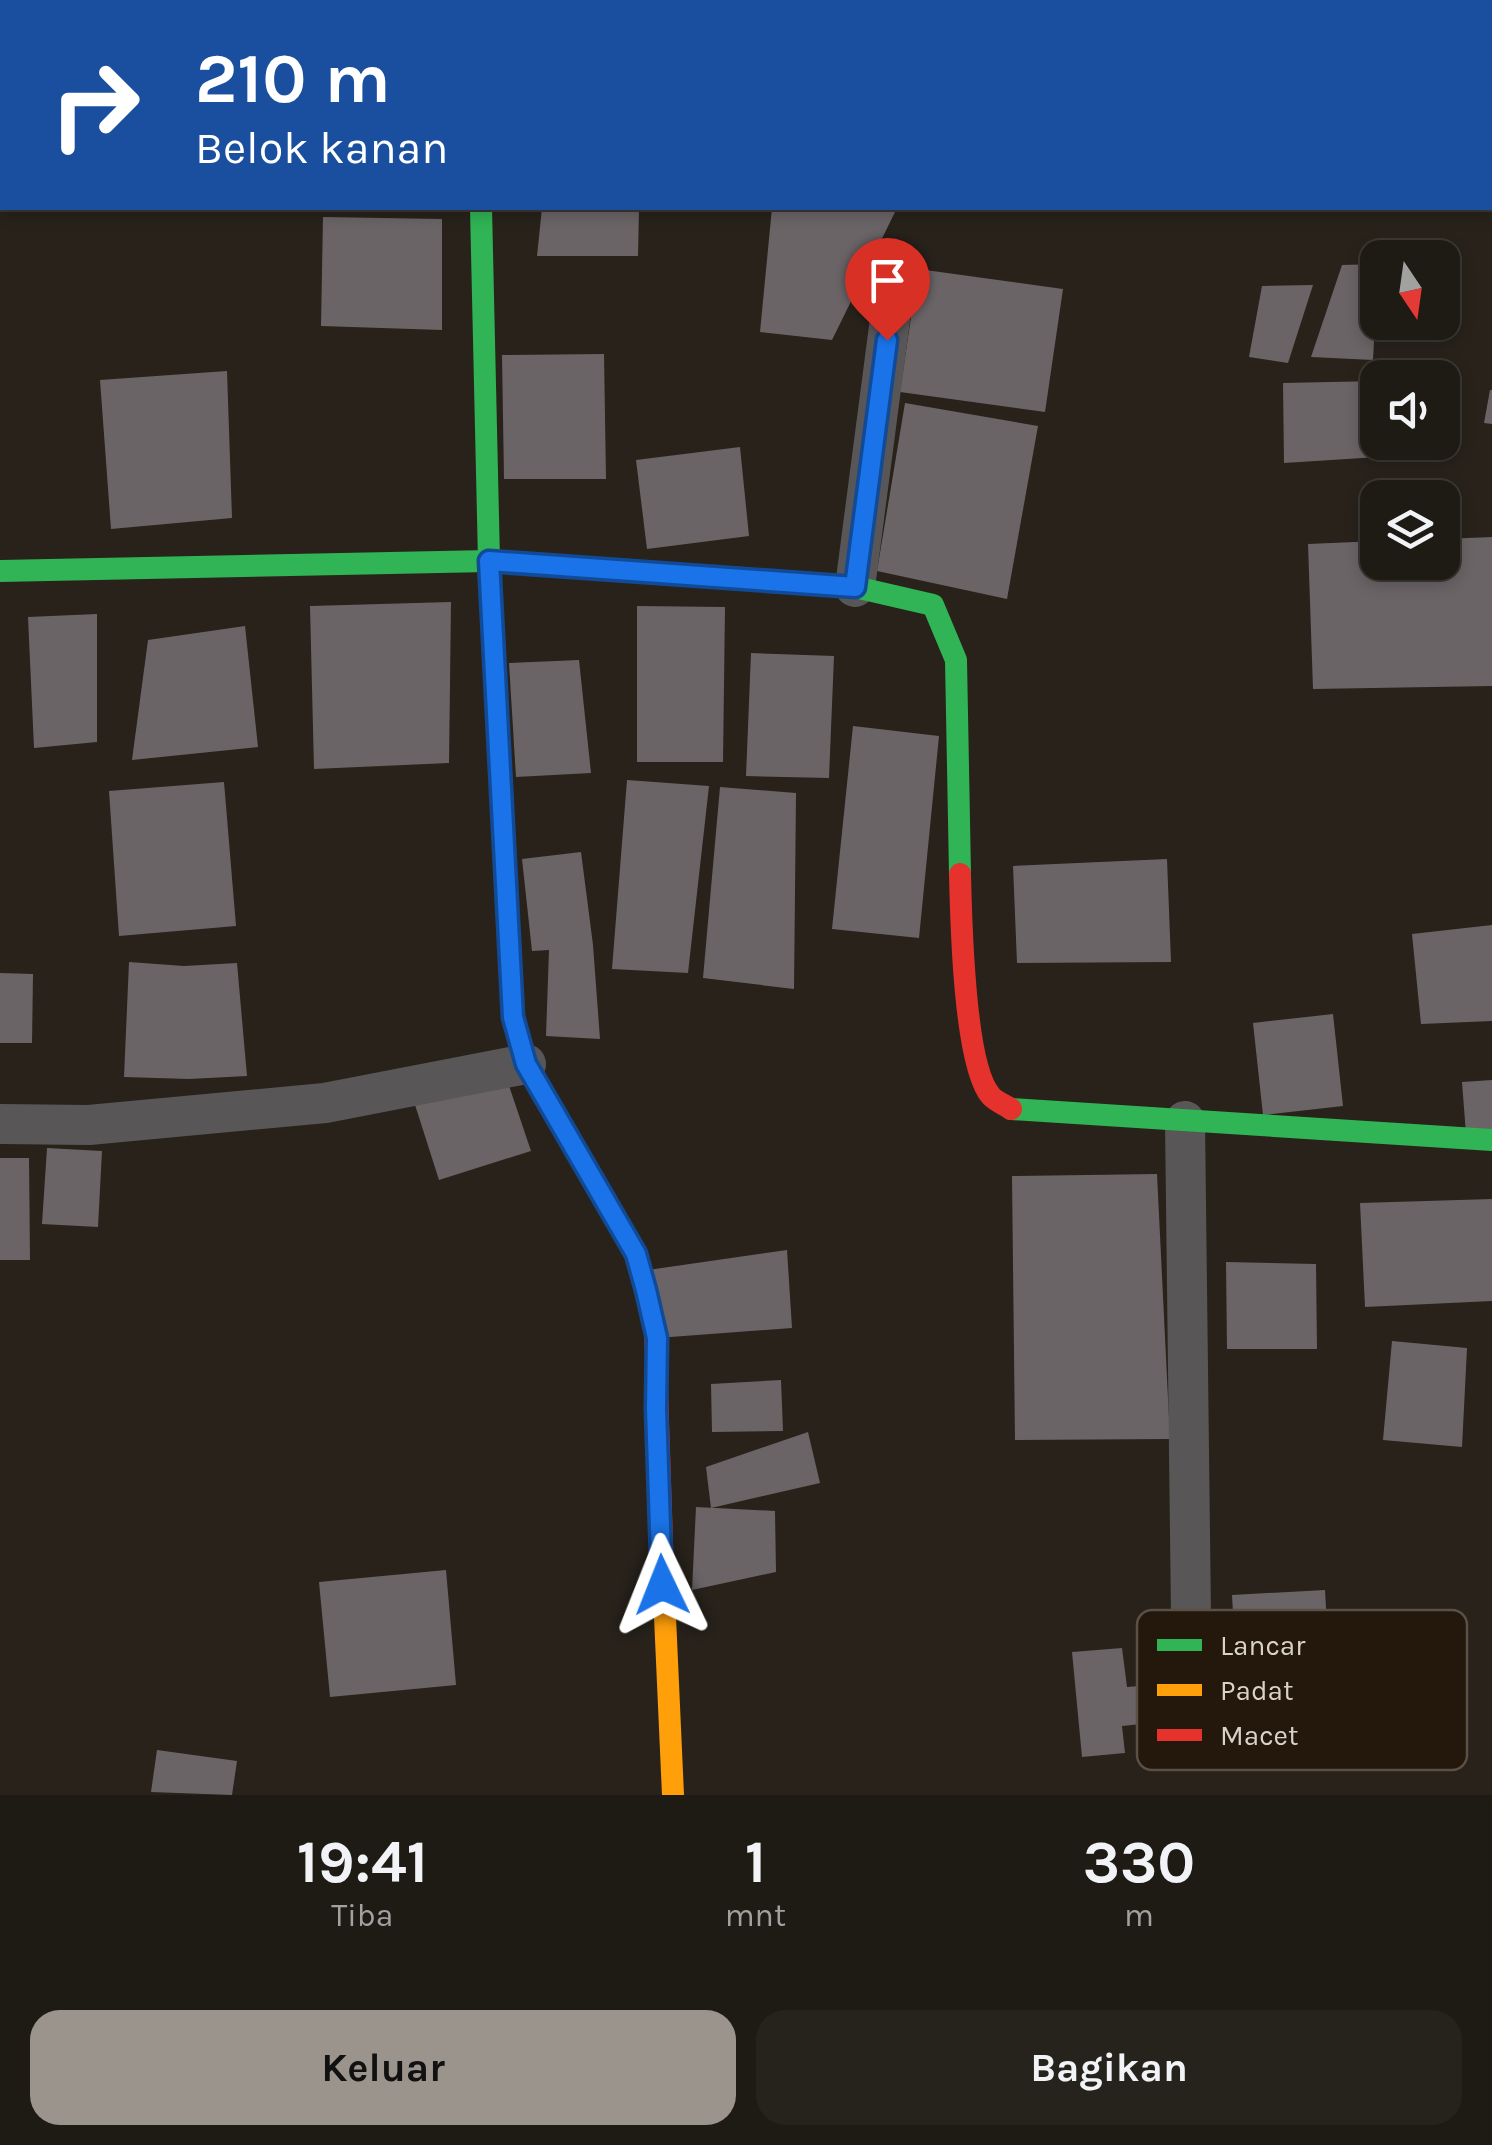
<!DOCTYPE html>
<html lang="id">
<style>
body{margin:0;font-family:Karla,sans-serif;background:#26231d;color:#f1f3f6;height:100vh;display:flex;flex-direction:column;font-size:38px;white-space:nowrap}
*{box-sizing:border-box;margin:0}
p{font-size:32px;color:#a1a1a0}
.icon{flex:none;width:55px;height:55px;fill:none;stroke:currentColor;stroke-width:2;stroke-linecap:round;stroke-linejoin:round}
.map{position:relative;height:1795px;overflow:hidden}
.drawer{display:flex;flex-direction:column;background:#1e1a14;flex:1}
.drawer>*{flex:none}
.guide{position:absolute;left:0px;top:0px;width:1492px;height:210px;box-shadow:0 5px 15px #0003,0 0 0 2px #3c3834;background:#1a4fa0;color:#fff;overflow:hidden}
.needle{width:65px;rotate:167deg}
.tools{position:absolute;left:1360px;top:240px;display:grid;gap:20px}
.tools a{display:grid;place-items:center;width:100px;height:100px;border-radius:20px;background:#1e1a14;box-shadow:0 5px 15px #0003,0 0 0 2px #3c3834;font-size:50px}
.pin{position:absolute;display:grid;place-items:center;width:85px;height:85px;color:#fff;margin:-102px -42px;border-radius:50% 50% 50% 0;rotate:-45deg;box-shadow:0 0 10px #0007}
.pin .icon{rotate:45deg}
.me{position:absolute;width:110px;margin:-55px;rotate:358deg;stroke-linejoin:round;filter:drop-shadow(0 0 8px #0008)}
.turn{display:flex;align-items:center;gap:35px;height:210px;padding:0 30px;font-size:45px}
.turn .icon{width:130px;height:130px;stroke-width:2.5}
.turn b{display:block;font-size:70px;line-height:85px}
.eta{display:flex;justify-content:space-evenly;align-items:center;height:170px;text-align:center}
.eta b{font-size:60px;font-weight:700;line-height:70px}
.action{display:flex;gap:20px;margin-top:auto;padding:20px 30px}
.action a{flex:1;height:115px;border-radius:30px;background:#9b948c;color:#111;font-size:40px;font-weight:700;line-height:115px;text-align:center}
.action a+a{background:#26231d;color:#f1f3f6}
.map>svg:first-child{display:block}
.building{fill:#6a6467}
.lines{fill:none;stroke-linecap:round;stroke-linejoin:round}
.street{stroke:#595657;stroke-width:40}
.fast{stroke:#30b455;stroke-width:22}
.slow{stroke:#ff9f0a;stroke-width:22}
.jam{stroke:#e5322d;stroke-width:22}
.route-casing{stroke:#114b97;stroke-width:25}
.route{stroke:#1a73e8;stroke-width:18}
.key{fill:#24180c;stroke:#5a5045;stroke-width:2.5}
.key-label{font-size:28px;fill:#d9d2c9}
</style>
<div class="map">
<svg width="1492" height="1795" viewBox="0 0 1492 1795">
<rect width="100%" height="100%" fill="#28221b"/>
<g class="building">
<polygon points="542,208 639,208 638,256 537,256"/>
<polygon points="772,208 897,208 832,340 760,332"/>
<polygon points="323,217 442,219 442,330 321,326"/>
<polygon points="1378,264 1373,360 1311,357 1342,265"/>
<polygon points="918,269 1063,289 1045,412 900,392"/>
<polygon points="1313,285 1288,363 1249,357 1262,286"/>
<polygon points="604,354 606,479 504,479 502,355"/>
<polygon points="227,371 232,518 111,529 100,380"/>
<polygon points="1378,381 1378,442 1393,442 1394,456 1284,463 1283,383"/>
<polygon points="1490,390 1492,390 1492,424 1484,423"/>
<polygon points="905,403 1038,426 1007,599 877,571"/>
<polygon points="740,447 749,536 647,549 636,460"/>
<polygon points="1492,537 1492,686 1313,689 1308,544 1378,541 1378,562 1442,562 1442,539"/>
<polygon points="451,602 449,763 314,769 310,606"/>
<polygon points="637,606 725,607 723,762 637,762"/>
<polygon points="97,614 97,742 34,748 28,617"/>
<polygon points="245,626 258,747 132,760 148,640"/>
<polygon points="751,653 834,656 829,778 746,776"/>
<polygon points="579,660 591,773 516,777 509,663"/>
<polygon points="853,726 939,736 919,938 832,929"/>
<polygon points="627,780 709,786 688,973 612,969"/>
<polygon points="224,782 236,926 119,936 109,791"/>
<polygon points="720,787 796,793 794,989 703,978"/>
<polygon points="581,852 593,945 600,1039 546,1036 549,950 532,951 522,859"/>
<polygon points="1167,859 1171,962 1017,963 1013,866"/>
<polygon points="1492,925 1492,1021 1421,1024 1412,934"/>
<polygon points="129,962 184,966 237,963 247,1076 189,1079 124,1077"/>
<polygon points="0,973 33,974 32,1043 0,1043"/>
<polygon points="1333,1014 1343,1106 1263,1115 1253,1023"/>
<polygon points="503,1068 531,1151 439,1180 409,1086"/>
<polygon points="1492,1080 1492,1133 1466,1134 1462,1082"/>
<polygon points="47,1148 102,1151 98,1227 42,1224"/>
<polygon points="0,1158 29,1158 30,1260 0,1260"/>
<polygon points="1157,1174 1170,1439 1015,1440 1012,1176"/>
<polygon points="1492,1199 1492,1301 1365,1307 1360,1203"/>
<polygon points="787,1250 792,1328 657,1338 641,1271"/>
<polygon points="1226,1262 1316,1264 1317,1349 1227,1349"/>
<polygon points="1392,1341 1467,1348 1462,1447 1383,1440"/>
<polygon points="781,1380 783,1431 712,1432 711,1384"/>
<polygon points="808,1432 820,1483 711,1508 706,1467"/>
<polygon points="696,1507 775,1511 776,1572 692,1590"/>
<polygon points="446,1570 456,1685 330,1697 319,1582"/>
<polygon points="1325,1590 1331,1698 1238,1704 1232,1595"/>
<polygon points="1122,1648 1127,1687 1176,1683 1180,1720 1122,1726 1125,1753 1082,1757 1072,1652"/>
<polygon points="157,1750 237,1761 232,1795 151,1792"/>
</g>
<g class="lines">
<g class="street">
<polyline points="414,0 416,2"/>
<polyline points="855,587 892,304"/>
<polyline points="1185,1121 1192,1698"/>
<polyline points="0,1124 89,1125 325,1103 526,1064"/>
</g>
<g class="fast">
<polyline points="481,208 489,561 513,1017 526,1064 636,1254 655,1328"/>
<polyline points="0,571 489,561 855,587 933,605 956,660 960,874"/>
<polyline points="1011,1109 1492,1140"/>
</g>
<polyline class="slow" points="663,1572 673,1795"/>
<g class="jam">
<path d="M960 874C961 918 964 1066 991 1096 995 1101 1005 1105 1011 1109"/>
<polyline points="655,1328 663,1572"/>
</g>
</g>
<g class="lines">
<g class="route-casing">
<polyline id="route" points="662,1585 656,1409 657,1338 646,1290 636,1254 526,1064 513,1017 489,561 855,587 887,340"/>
</g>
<use href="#route" class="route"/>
</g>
<rect x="1137" y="1610" width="330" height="160" rx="15" class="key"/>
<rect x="1157" y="1639" width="45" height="12" fill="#30b455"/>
<rect x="1157" y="1684" width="45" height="12" fill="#ff9f0a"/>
<rect x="1157" y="1729" width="45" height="12" fill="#e5322d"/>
<g class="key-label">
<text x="1220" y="1655">Lancar</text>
<text x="1220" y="1700">Padat</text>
<text x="1220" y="1745">Macet</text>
</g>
</svg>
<div class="tools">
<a><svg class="needle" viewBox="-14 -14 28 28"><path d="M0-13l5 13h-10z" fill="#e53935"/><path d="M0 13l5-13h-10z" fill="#a1a1a0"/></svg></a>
<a><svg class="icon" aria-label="sound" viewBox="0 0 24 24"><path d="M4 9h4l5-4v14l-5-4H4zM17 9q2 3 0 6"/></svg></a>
<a><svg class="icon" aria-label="layers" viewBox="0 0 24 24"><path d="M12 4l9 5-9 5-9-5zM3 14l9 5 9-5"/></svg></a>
</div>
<div class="pin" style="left:887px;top:340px;background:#d93025"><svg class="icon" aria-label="arrive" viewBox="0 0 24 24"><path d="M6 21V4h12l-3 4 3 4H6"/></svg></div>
<svg class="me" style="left:662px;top:1585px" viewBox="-20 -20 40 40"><path d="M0-17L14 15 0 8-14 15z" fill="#1a73e8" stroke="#fff" stroke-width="4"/></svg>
<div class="guide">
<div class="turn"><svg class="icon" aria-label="right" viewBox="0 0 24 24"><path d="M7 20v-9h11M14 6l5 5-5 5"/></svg><div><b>210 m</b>Belok kanan</div></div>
</div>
</div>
<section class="drawer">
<div class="eta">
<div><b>19:41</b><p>Tiba</p></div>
<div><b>1</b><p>mnt</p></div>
<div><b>330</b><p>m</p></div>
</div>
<div class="action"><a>Keluar</a><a>Bagikan</a></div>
</section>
